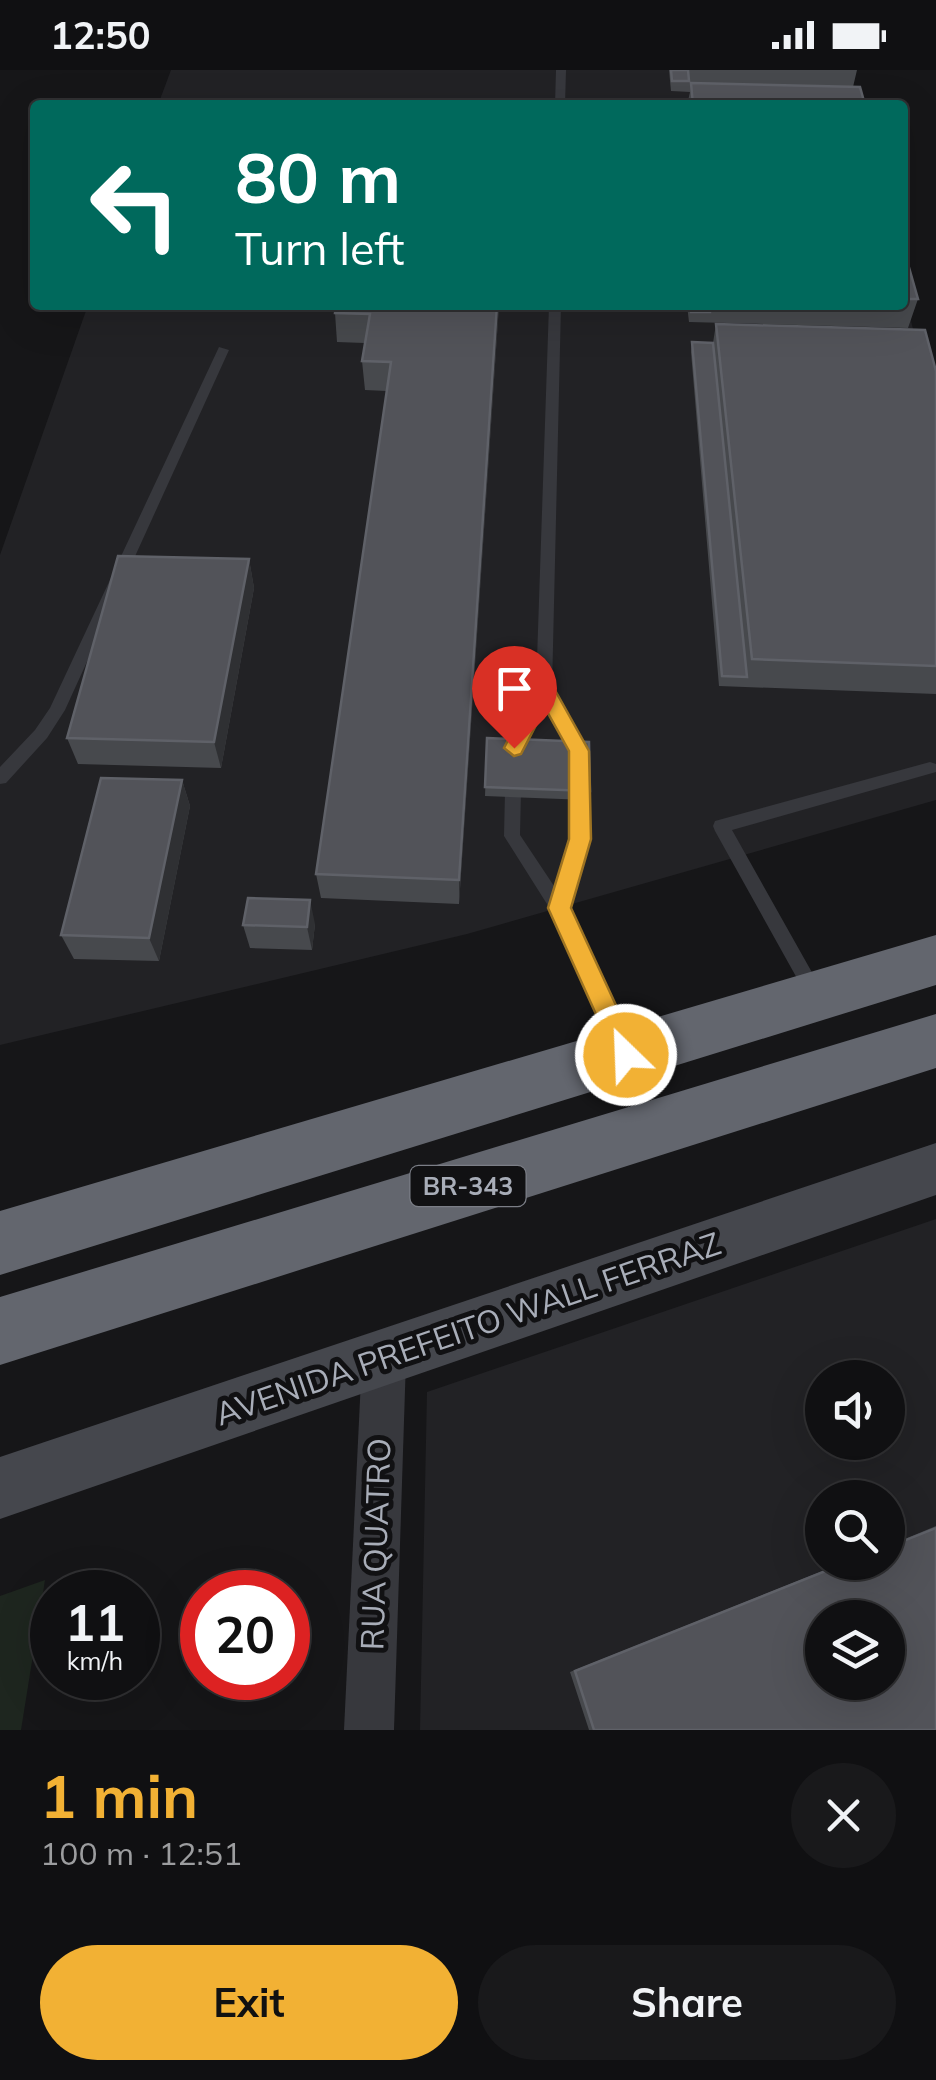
<!DOCTYPE html>
<meta charset="utf-8">
<style>
body{margin:0;font-family:Mulish,sans-serif;background:#19191b;color:#f1f3f6;height:100vh;display:flex;flex-direction:column;font-size:38px;white-space:nowrap}
*{box-sizing:border-box;margin:0}
p{font-size:32px;color:#9c9d9f}
.icon{flex:none;width:55px;height:55px;fill:none;stroke:currentColor;stroke-width:2;stroke-linecap:round;stroke-linejoin:round}
.map{position:relative;height:1660px;overflow:hidden}
.panel{display:flex;flex-direction:column;background:#101012;flex:1}
.panel>*{flex:none}
.banner{position:absolute;left:30px;top:30px;width:878px;height:210px;border-radius:10px;box-shadow:0 10px 40px #0002,0 0 0 2px #303032;background:#00695c;color:#fff;overflow:hidden}
.fabs{position:absolute;left:805px;top:1290px;display:grid;gap:20px}
.fabs a{display:grid;place-items:center;width:100px;height:100px;border-radius:50%;background:#101012;box-shadow:0 10px 40px #0002,0 0 0 2px #303032;font-size:50px}
.speed{position:absolute;left:30px;top:1500px;display:flex;gap:20px;font-size:50px;font-weight:700;text-align:center}
.speed>*{display:grid;place-content:center;width:130px;height:130px;border-radius:50%;background:#101012;box-shadow:0 10px 40px #0002,0 0 0 2px #303032;line-height:1}
.speed small{font-size:25px;font-weight:400}
.speed .limit{border:15px solid #d22;background:#fff;color:#111}
.pin{position:absolute;display:grid;place-items:center;width:85px;height:85px;color:#fff;margin:-102px -42px;border-radius:50% 50% 50% 0;rotate:-45deg;box-shadow:0 0 10px #0007}
.pin .icon{rotate:45deg}
.me{position:absolute;width:110px;margin:-55px;rotate:336deg;stroke-linejoin:round;filter:drop-shadow(0 0 8px #0008)}
.turn{display:flex;align-items:center;gap:35px;height:210px;padding:0 40px;font-size:45px}
.turn .icon{width:130px;height:130px;stroke-width:2.5}
.turn b{display:block;font-size:70px;line-height:85px}
.round{display:grid;place-items:center;flex:none;width:105px;height:105px;border-radius:52px;background:#19191b}
.head{display:flex;align-items:center;justify-content:space-between;height:170px;padding:0 40px}
h1{font-size:60px;font-weight:700;line-height:75px;color:#f2b134}
.primary-button{display:flex;gap:20px;margin-top:auto;padding:20px 40px}
.primary-button a{flex:1;height:115px;border-radius:60px;background:#f2b134;color:#111;font-size:40px;font-weight:700;line-height:115px;text-align:center}
.primary-button a+a{background:#19191b;color:#f1f3f6}
.status{display:flex;justify-content:space-between;align-items:center;height:70px;padding:0 50px;background:#101012;direction:ltr}
.status svg{height:28px;fill:currentColor}
.map>svg:first-child{display:block}
.built{fill:#222225;fill-rule:evenodd}
.green{fill:#1e261f}
.lines{fill:none;stroke-linecap:round;stroke-linejoin:round}
.lane{fill:#37383d;fill-rule:evenodd}
.street{fill:#37383d;fill-rule:evenodd}
.secondary{fill:#45474d;fill-rule:evenodd}
.highway{fill:#63666e;fill-rule:evenodd}
.wall{fill:#47494d}
.shaded-wall{fill:#2f3033}
.building{fill:#525359;stroke:#5f6168;stroke-width:2.5;fill-rule:evenodd}
.route{fill:#f2b134;stroke:#9d7322;stroke-width:2.5}
.labels{text-anchor:middle;stroke-width:10;stroke-linejoin:round;paint-order:stroke}
.shield{fill:#111113;stroke:#7b7e86;stroke-width:2.5}
.shield-label{font-size:25px;font-weight:bold;fill:#a8adb8}
.near-street-label{font-size:32px;fill:#a8adb8;stroke:#111113}
</style>
<div class="status"><b>12:50</b><svg viewBox="0 0 49 12"><path d="M0 12V9h3v3zM5 12V6h3v6zM10 12V3h3v9zM15 12V0h3v12zM26 1h20v11H26zM47 4h2v5h-2z"/></svg></div>
<div class="map">
<svg width="936" height="1660" viewBox="0 0 936 1660">
<rect width="100%" height="100%" fill="#161618"/>
<g class="built">
<polygon points="171,0 847,0 856,35 158,35"/>
<polygon points="903,219 936,351 936,730 467,864 0,975 0,485 88,235 902,235"/>
<path d="M936 1149V1660H420L427 1322ZM822 1308H888V1372H822ZM822 1428H888V1492H822ZM822 1548H888V1612H822Z"/>
</g>
<polygon class="green" points="45,1510 21,1660 0,1660 0,1526"/>
<g class="lines">
<g class="lane">
<polygon points="556,0 566,0 565,35 555,35"/>
<path d="M549 235H561L552 619 587 681 588 769 568 838 633 979 631 985 624 988 617 985 552 842 504 766 506 678 536 619ZM544 634 571 681 572 769 556 819 520 765 522 678Z"/>
<polygon points="219,277 229,280 65,640 47,668 6,713 0,714 0,697 35,660 50,638"/>
<polygon points="930,692 936,694 936,702 732,760 823,922 820,928 814,930 808,928 715,761 713,756 715,751"/>
</g>
<polygon class="street" points="384,1267 399,1274 406,1289 394,1660 344,1660 362,1289 369,1274"/>
<polygon class="secondary" points="936,1073 936,1125 0,1449 0,1387"/>
<g class="highway">
<polygon points="936,865 936,915 0,1205 0,1141"/>
<polygon points="936,944 936,998 0,1295 0,1227"/>
</g>
</g>
<g class="wall">
<polygon points="669,0 857,0 853,17 865,35 672,35 672,30 688,31 690,22 671,21"/>
<polygon points="902,173 918,229 908,258 689,252 687,235 902,235"/>
<polygon points="336,235 499,235 459,834 321,828 316,804 387,321 365,320 362,291 365,273 337,272 335,243"/>
<polygon points="716,254 936,301 936,624 719,616 691,282 692,272 713,273"/>
<polygon points="249,489 254,518 221,698 78,694 67,668"/>
<polygon points="487,668 590,721 588,730 485,726"/>
<polygon points="182,710 190,736 159,891 74,889 61,865"/>
<polygon points="315,854 312,880 250,878 243,855"/>
<polygon points="936,1456 936,1660 589,1660 570,1602 845,1492 888,1492 888,1476"/>
</g>
<g class="shaded-wall">
<polygon points="497,235 499,235 459,834 459,810"/>
<polygon points="249,489 254,518 221,698 214,672"/>
<polygon points="182,710 190,736 159,891 149,868"/>
<polygon points="310,830 315,854 312,880 307,857"/>
</g>
<g class="building">
<polygon points="671,0 688,0 689,11 672,11"/>
<polygon points="691,13 860,17 865,35 693,35"/>
<polygon points="672,30 688,31 689,35 673,35"/>
<polygon points="902,173 918,229 902,229"/>
<polygon points="336,235 497,235 459,810 316,804 391,292 362,291 370,244 335,243"/>
<polygon points="690,235 710,235 710,242 691,242"/>
<polygon points="716,254 925,260 936,301 936,596 752,589"/>
<polygon points="692,272 713,273 747,607 722,606"/>
<polygon points="118,486 249,489 214,672 67,668"/>
<polygon points="487,668 589,672 590,721 485,717"/>
<polygon points="101,708 182,710 149,868 61,865"/>
<polygon points="248,828 310,830 307,857 243,855"/>
<path d="M936 1458V1660H594L575 1601 848 1492H888V1477ZM822 1548H888V1612H822Z"/>
</g>
<polygon class="route" points="544,611 551,613 589,681 591,769 571,838 639,985 635,993 626,996 618,993 548,838 569,769 569,681 545,638 521,684 514,686 504,678 537,613"/>
<g class="labels">
<rect class="shield" x="410.5" y="1096" width="115" height="40" rx="8"/>
<g class="shield-label">
<text x="468" y="1125">BR-343</text>
</g>
<g class="near-street-label">
<text transform="translate(468 1259) rotate(-19)" y="11">AVENIDA PREFEITO WALL FERRAZ</text>
<text transform="translate(376 1474) rotate(-88)" y="11">RUA QUATRO</text>
</g>
</g>
</svg>
<div class="fabs">
<a><svg class="icon" aria-label="sound" viewBox="0 0 24 24"><path d="M4 9h4l5-4v14l-5-4H4zM17 9q2 3 0 6"/></svg></a>
<a><svg class="icon" aria-label="search" viewBox="0 0 24 24"><circle cx="10" cy="10" r="6"/><path d="M15 15l6 6"/></svg></a>
<a><svg class="icon" aria-label="layers" viewBox="0 0 24 24"><path d="M12 4l9 5-9 5-9-5zM3 14l9 5 9-5"/></svg></a>
</div>
<div class="speed"><div>11<small>km/h</small></div><div class="limit">20</div></div>
<div class="pin" style="left:514px;top:678px;background:#d93025"><svg class="icon" aria-label="arrive" viewBox="0 0 24 24"><path d="M6 21V4h12l-3 4 3 4H6"/></svg></div>
<svg class="me" style="left:626px;top:985px" viewBox="-20 -20 40 40"><circle r="17" fill="#f2b134" stroke="#fff" stroke-width="3"/><path d="M0-11L8 9 0 5-8 9z" fill="#fff"/></svg>
<div class="banner">
<div class="turn"><svg class="icon" aria-label="left" viewBox="0 0 24 24"><path d="M17 20v-9H6M10 6l-5 5 5 5"/></svg><div><b>80 m</b>Turn left</div></div>
</div>
</div>
<section class="panel">
<div class="head"><div><h1>1 min</h1><p>100 m · 12:51</p></div><a class="round"><svg class="icon" aria-label="close" viewBox="0 0 24 24"><path d="M6 6l12 12M18 6L6 18"/></svg></a></div>
<div class="primary-button"><a>Exit</a><a>Share</a></div>
</section>
